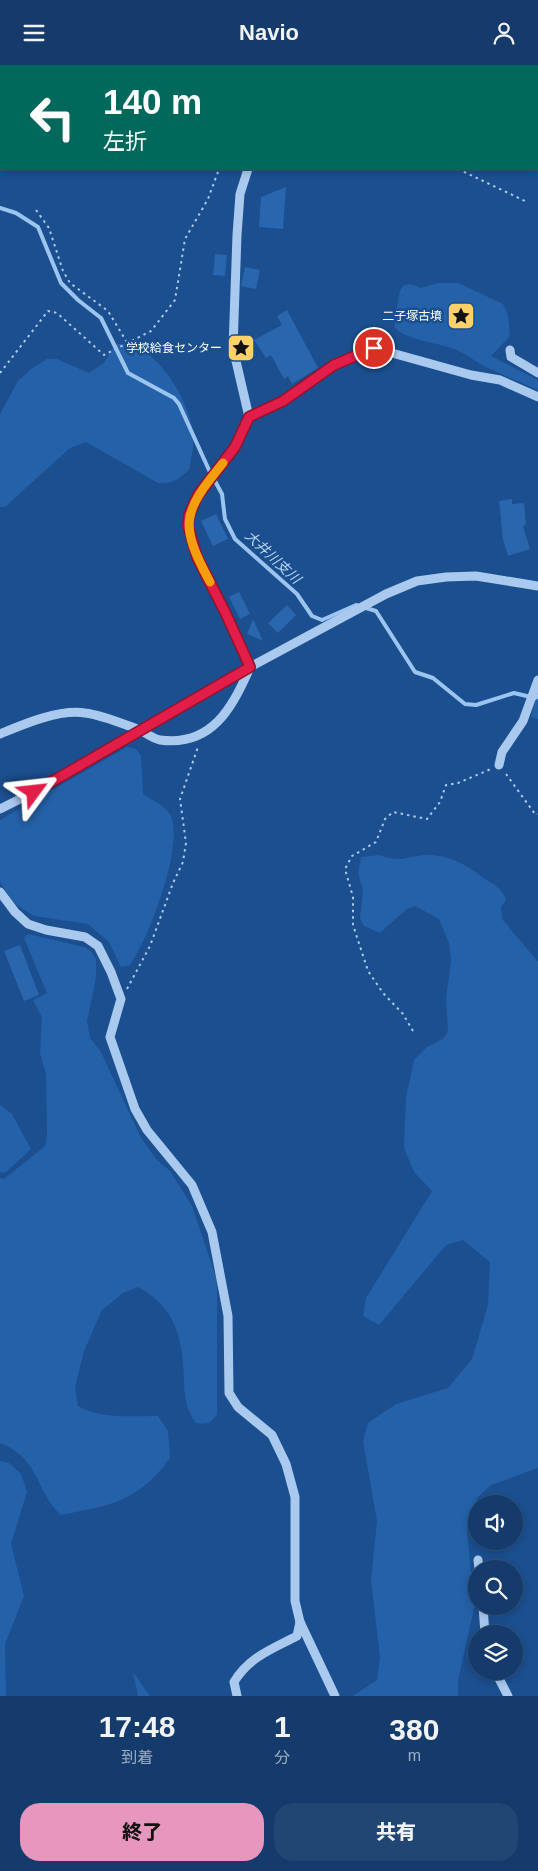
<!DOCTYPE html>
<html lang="ja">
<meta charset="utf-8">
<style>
body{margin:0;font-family:Arial,"Noto Sans JP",sans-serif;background:#214673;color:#f1f3f6;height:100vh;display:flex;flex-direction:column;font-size:19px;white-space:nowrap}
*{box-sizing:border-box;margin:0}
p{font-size:16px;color:#9dadc1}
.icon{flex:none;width:28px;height:28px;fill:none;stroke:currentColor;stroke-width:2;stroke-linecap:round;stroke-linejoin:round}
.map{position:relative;height:1631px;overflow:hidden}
.drawer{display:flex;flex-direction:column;background:#143b6b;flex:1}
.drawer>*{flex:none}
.hud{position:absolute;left:0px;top:0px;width:539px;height:105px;box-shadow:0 2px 8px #0003,0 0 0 1px #33557e;background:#00695c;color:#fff;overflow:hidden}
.tools{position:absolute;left:468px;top:1430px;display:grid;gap:10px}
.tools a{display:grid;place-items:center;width:55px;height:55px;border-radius:50%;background:#143b6b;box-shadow:0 2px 8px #0003,0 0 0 1px #33557e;font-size:25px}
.pin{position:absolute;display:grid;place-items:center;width:42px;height:42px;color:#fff;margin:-21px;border:2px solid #fff;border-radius:50%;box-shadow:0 1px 5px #0007}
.me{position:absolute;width:55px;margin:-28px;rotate:60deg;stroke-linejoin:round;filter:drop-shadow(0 0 4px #0008)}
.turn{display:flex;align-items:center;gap:18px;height:105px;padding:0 20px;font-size:22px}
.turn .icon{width:65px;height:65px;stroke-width:2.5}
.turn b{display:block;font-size:35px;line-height:42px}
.eta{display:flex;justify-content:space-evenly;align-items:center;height:85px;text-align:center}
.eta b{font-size:30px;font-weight:800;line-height:35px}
.cta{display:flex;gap:10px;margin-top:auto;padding:10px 20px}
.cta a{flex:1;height:58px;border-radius:20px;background:#e797bd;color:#111;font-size:20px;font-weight:800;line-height:58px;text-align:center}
.cta a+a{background:#214673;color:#f1f3f6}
header{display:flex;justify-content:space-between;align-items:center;height:65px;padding:0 20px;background:#143b6b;font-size:22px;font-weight:800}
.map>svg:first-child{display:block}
.green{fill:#2461a8}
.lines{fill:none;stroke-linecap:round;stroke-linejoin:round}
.stream{stroke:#9cc4f0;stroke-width:4}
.building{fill:#2a66ad}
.path{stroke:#a9c9ee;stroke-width:2;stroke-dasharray:2.5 4;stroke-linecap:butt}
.minor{stroke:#a9c9ee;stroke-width:9}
.route-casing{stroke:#92132f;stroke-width:12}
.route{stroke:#e11d48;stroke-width:9}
.slow{stroke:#f59e0b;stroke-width:9}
.labels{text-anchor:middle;stroke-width:5;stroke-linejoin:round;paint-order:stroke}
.poi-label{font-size:12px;fill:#fff;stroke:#1b4f8f;text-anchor:end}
.water-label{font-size:14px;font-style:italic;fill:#b5d3f5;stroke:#1b4f8f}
</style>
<header><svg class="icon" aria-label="menu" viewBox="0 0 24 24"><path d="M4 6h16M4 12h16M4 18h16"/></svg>Navio<svg class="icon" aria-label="person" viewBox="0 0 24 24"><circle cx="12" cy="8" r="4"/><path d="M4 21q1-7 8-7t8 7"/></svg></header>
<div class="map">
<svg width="538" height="1631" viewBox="0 0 538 1631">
<rect width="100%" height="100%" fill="#1b4f8f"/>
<g class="green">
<path d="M438 218H458L503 239 508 250 510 271 491 291 538 315V325C522 318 505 311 488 303 475 297 463 286 448 282 432 277 406 274 395 263 394 255 396 250 397 242 400 226 399 213 421 223Z"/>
<path d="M115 279C121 279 129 279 134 281 164 293 188 336 193 367 195 378 191 393 189 405 179 414 172 419 158 418L86 377 70 383 5 442H0V349L18 316 31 304 47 294H57L89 308 104 298Z"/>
<polygon points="538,625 538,654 531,652"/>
<path d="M127 682 136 684 141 691 143 729C153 736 169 742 172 754 182 784 149 875 130 900L121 902 109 877 88 859 34 851 18 841 11 834 0 817V755Z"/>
<path d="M379 790C403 798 403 792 425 790 449 789 467 800 485 814 495 820 503 824 506 835L501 842 502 854 538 897V1403L491 1420 477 1433 467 1466 474 1543 458 1615V1631H353L377 1615 380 1592 371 1516 377 1456 363 1376 368 1358 396 1339 448 1323 472 1294 488 1240 490 1197 463 1175 446 1180 379 1260 363 1251 366 1233 432 1126 414 1107 404 1083 406 1032 414 995 427 982 443 974 448 966 446 934 451 896 449 878 439 854 415 841 407 844 380 868 364 861 360 853 363 825 358 808 361 792Z"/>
<path d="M28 869 84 882 91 886 96 894V913L87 956 90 973 101 987 140 1071 157 1095 170 1106 192 1141 217 1215V1349C212 1358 206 1360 196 1358 182 1340 185 1320 183 1299 181 1265 169 1238 138 1222L123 1228 102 1245 84 1286 75 1322 78 1341C100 1354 133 1351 158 1351L168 1366 170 1393C138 1437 111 1440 61 1450 35 1426 40 1393 0 1378V1113L4 1114 45 1081 47 1071 46 1009 40 988 42 952 33 935 47 928 24 873Z"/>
<polygon points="0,1040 12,1049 31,1084 5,1108 0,1107"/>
<polygon points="0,1396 9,1398 21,1409 27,1427 11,1479 24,1531 5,1579 6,1631 0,1631"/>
<polygon points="133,1607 150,1631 138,1631"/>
</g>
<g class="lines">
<polyline class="stream" points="0,143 16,148 38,162 61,218 78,235 101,253 128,308 174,333 179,339 209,405 222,429 225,454 235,474 297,529 312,551 322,555 356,540 376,546 415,607 433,613 465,639 476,640 514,628 535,633 538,631"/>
</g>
<g class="building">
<polygon points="286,122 283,164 259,162 261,132"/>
<polygon points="215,189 227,190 225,211 213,210"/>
<polygon points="245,202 260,205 256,224 241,221"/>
<polygon points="287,245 318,303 292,319 288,311 284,314 271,290 266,293 254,275 282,260 277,251"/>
<polygon points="512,434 512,439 524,438 526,460 523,461 530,484 508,491 503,474 499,436"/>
<polygon points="216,449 228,474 213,481 201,456"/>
<polygon points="239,527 250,549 240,554 229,532"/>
<polygon points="287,540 296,550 278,568 268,558"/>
<polygon points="253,554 263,576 247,569"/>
<polygon points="20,880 39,930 24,936 4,886"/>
</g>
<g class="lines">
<g class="path">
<polyline points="191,0 193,1"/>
<polyline points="423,0 424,1"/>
<polyline points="250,1 250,0"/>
<polyline points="538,24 538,23"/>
<polyline points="458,104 525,136"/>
<polyline points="36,145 49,163 63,206 70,218 108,246 128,279"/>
<polyline points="0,308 48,246 57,248 104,290 151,266 175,235 185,174 208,134 219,104"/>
<polyline points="506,709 535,749 538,749"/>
<polyline points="127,924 150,881 173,818 183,797 186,778 180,734 198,682"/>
<polyline points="413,966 403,949 383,928 368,906 353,860 353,832 345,804 352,791 376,777 385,754 393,747 427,754 440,737 446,720 458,718 491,704"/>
</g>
<g class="minor">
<polyline points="285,1 285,0"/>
<polyline points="510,285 511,292 538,308"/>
<polyline points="249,352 283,336 334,299 374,283 471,310 500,315 538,332"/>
<path d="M0 669C24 659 59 644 85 648 102 650 123 659 140 665 146 668 153 674 160 675 211 682 233 643 250 602L226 549 197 492 188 461 189 450 198 430 235 382 249 352 233 283 237 170 240 129 248 104"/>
<polyline points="499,700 502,687 523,656 538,615"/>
<polyline points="0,744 34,727 250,602 386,529 417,516 446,512 476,511 538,521"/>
<polyline points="0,827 15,847 28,859 46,865 85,872 98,881 111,907 121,934 110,972 135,1044 147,1065 192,1120 212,1167 228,1251 229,1328 238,1342 272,1370 286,1399 295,1432 295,1536 300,1557 335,1631"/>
<polyline points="478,1495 479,1504"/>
<polyline points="483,1541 485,1569"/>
<polyline points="495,1606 508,1631"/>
<path d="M237 1631 234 1617C249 1592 272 1584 297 1571L300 1557"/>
</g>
</g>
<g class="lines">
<g class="route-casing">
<polyline id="route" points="34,727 250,602 226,549 197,492 188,461 189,450 198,430 235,382 249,352 283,336 334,300 374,283"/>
</g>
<use href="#route" class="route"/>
<path class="slow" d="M210 517C179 459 182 448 223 398"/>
</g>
<defs>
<g id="sight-square" transform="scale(1.4375)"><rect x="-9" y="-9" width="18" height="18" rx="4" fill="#ffd166" stroke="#1b4f8f"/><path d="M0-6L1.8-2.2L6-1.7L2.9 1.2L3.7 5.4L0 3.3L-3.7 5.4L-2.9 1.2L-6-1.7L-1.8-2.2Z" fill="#111"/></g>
</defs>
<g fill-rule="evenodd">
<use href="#sight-square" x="461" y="251"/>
<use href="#sight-square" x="241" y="283"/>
</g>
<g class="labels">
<g class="poi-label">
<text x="442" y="255">二子塚古墳</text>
<text x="222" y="287">学校給食センター</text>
</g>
<g class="water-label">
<text transform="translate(273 492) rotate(43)" y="5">大井川支川</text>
</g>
</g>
</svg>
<div class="tools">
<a><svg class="icon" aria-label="sound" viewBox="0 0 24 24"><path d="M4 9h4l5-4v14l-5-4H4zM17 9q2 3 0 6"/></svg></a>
<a><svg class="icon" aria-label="search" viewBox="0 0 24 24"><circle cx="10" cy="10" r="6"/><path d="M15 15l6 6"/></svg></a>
<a><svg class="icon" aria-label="layers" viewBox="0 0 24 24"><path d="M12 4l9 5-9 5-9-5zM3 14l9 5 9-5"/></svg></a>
</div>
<div class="pin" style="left:374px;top:283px;background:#d93025"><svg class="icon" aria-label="arrive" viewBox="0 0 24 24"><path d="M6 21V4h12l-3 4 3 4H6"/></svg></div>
<svg class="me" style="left:34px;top:727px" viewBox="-20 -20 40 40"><path d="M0-17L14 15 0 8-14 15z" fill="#e11d48" stroke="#fff" stroke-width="4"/></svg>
<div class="hud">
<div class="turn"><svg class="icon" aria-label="left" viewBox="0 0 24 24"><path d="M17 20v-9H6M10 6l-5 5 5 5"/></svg><div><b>140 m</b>左折</div></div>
</div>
</div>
<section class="drawer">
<div class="eta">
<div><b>17:48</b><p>到着</p></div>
<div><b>1</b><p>分</p></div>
<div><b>380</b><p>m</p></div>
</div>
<div class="cta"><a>終了</a><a>共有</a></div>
</section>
